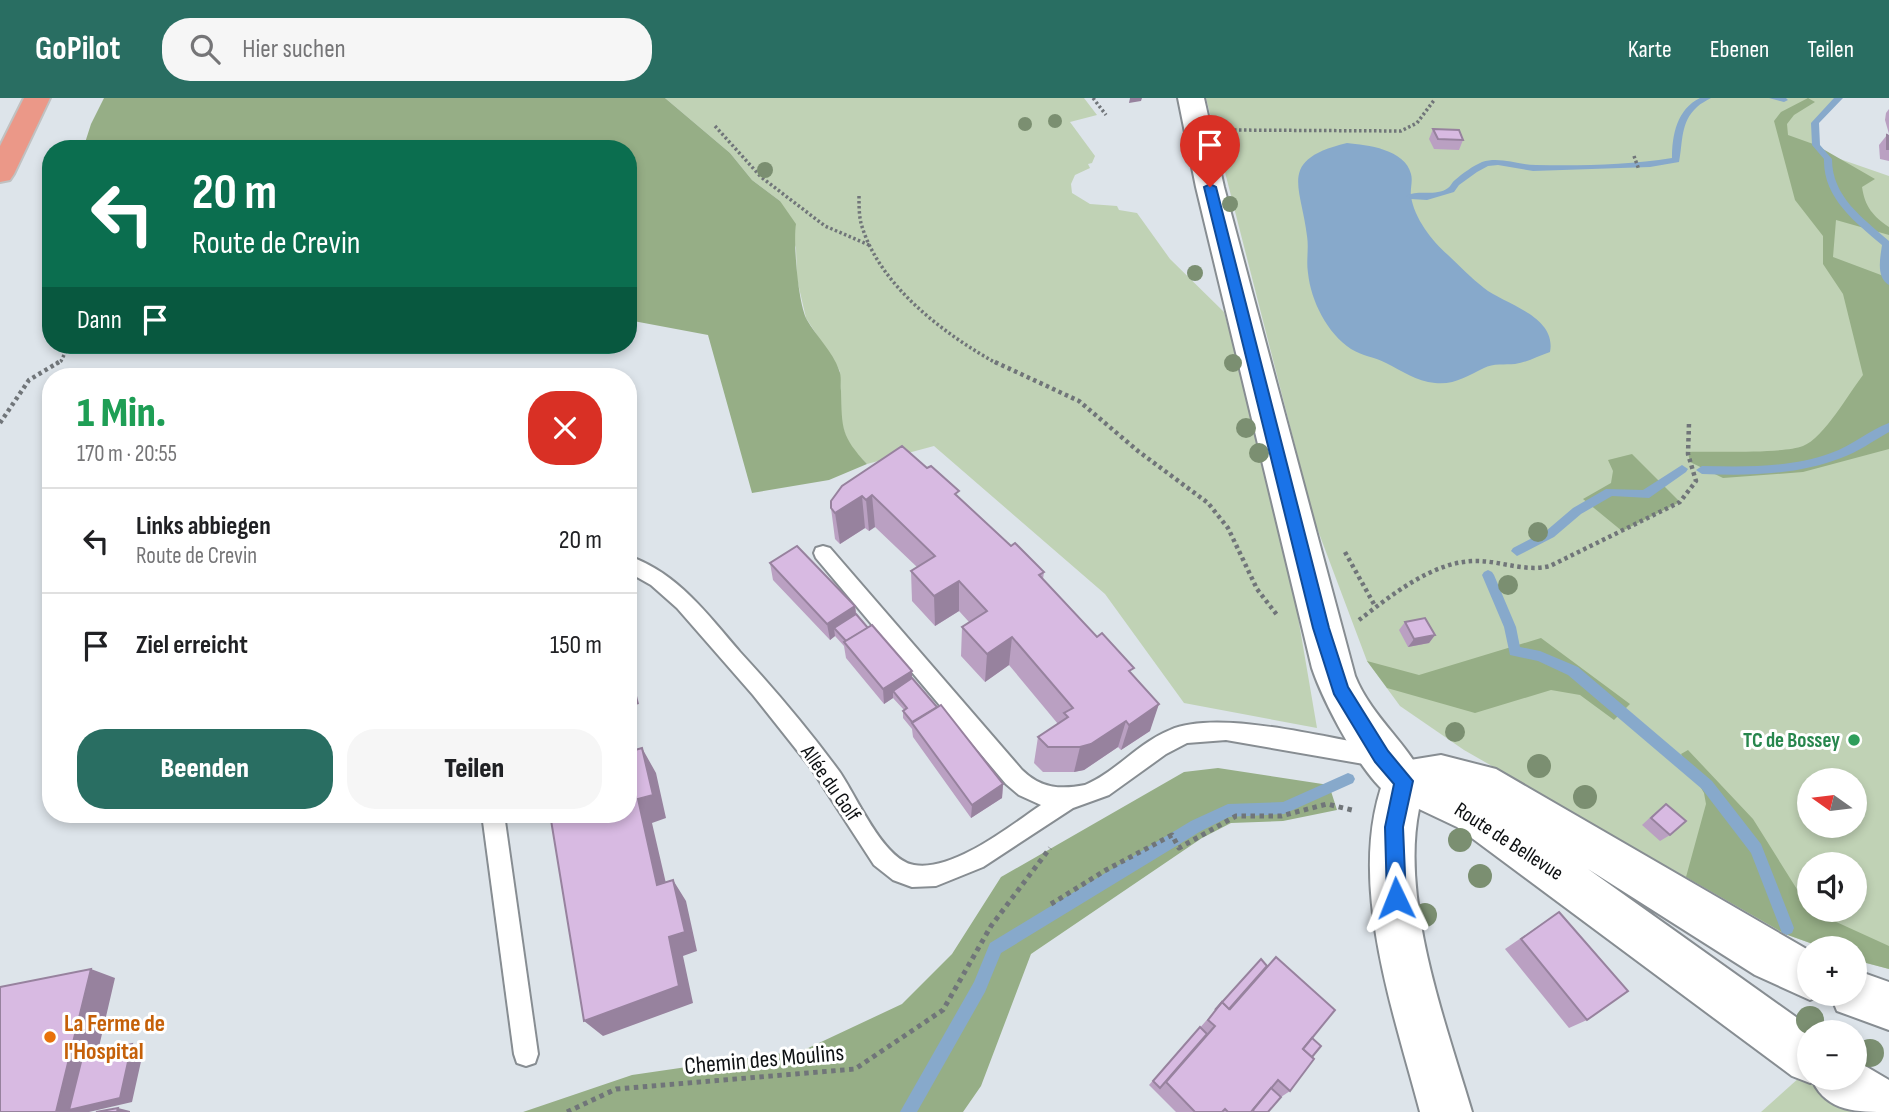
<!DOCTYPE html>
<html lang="de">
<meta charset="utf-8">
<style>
body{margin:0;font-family:"Sofia Sans Condensed",sans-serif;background:#f6f6f6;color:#202124;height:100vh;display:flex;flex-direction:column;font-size:26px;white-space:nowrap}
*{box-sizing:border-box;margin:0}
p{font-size:23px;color:#757577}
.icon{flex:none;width:38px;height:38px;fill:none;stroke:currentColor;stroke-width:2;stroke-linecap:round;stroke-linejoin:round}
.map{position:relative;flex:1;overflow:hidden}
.drawer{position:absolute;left:42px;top:270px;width:595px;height:455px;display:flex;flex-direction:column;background:#fff;border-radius:28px;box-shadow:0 4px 10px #0003}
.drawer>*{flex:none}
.banner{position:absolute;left:42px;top:42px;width:595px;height:214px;border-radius:28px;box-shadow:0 4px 10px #0003;background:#0b6e4f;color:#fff;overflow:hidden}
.needle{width:46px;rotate:284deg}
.buttons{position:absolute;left:1797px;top:670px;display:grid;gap:14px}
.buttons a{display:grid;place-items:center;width:70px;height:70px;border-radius:50%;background:#fff;box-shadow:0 4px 10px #0003;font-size:35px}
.pin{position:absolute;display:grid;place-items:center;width:60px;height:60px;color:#fff;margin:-72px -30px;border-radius:50% 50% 50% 0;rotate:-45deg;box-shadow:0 0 7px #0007}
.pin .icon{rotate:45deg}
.me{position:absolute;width:77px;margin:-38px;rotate:358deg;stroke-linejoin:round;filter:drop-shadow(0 0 5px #0008)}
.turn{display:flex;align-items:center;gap:24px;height:147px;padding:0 35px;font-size:32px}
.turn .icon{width:91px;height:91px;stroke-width:2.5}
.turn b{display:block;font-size:49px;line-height:60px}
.then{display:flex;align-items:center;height:66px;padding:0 35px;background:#0003;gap:14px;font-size:26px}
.round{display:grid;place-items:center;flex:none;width:74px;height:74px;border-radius:28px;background:#f6f6f6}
.overview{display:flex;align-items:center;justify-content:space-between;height:119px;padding:0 35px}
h1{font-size:42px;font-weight:800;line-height:52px;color:#1e9e55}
.primary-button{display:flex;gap:14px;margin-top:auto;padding:14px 35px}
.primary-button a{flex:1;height:80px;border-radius:28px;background:#296e62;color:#fff;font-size:28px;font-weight:800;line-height:80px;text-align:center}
.primary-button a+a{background:#f6f6f6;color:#202124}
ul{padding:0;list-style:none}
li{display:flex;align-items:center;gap:21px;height:105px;padding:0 35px;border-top:2px solid #e0e0e0}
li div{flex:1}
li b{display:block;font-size:26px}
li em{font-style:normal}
header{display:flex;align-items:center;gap:42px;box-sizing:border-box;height:98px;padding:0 35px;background:#296e62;color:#fff}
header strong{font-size:33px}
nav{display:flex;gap:38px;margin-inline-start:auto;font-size:24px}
.search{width:490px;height:63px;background:#f6f6f6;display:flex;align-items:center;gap:18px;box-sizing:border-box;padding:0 24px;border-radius:28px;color:#757577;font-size:26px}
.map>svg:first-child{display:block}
.green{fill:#c0d2b5;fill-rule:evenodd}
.forest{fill:#96ae86}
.water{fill:#87a9cb}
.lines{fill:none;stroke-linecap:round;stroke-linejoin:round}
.stream{fill:#87a9cb;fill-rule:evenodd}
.service-casing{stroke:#878d92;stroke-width:4}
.minor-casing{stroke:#878d92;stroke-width:4}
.tertiary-casing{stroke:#878d92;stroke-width:4}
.motorway-casing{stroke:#c0c1c1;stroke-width:4}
.path-far2{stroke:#707579;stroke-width:3.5;stroke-dasharray:2.5 2.5;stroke-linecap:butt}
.path-far1{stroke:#707579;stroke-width:4.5;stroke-dasharray:3.5 3.5;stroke-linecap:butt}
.path{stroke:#707579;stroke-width:5;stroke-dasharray:4.5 4.5;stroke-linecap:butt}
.service{fill:#fff;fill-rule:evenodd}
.minor{fill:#fff;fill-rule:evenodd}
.tertiary{fill:#fff;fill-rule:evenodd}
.motorway{fill:#eb9888;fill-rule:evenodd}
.tree{fill:#7b8f71}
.wall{fill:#baa0c2}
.shaded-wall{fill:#97829e}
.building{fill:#d8bae2;stroke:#97829e;stroke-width:2}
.route{fill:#1a73e8;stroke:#114b97;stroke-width:2}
.leisure-dot{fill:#2e9e5b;stroke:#fff;stroke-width:2.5}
.food-dot{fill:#e8710a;stroke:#fff;stroke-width:2.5}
.labels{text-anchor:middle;stroke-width:6;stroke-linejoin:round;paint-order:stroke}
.leisure-label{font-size:21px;font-weight:bold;fill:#27864d;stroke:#fff;text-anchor:end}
.street-label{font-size:21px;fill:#0d1012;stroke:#fff}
.near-food-label{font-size:24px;font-weight:bold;fill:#c56008;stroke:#fff;text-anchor:start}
.near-street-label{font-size:24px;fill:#0d1012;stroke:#fff}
</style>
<header>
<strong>GoPilot</strong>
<div class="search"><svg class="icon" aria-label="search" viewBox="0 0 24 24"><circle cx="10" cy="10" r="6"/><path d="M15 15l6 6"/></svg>Hier suchen</div>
<nav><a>Karte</a><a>Ebenen</a><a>Teilen</a></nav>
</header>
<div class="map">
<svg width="1889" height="1014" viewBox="0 0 1889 1014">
<rect width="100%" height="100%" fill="#dde4ea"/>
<g class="green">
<polygon points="665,0 1084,0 1097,17 1070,24 1095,58 1092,65 1088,66 1090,70 1075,77 1071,86 1072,95 1090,106 1117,108 1119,112 1137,115 1170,161 1224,214 1248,301 1297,513 1317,630 1184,605 1105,496 934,348 867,366 848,346 841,323 840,273 806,220 797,181 796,150 780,103 752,82 730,55"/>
<path d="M1206 0H1839L1815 25 1816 47 1837 60 1889 78V871L1855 862V850H1824L1785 836 1464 652 1400 608 1367 563 1314 422ZM1810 682H1855V728H1810ZM1810 766H1855V812H1810Z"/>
<polygon points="1800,979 1852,1014 1761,1014"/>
</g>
<g class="forest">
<path d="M104 0H665L730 55 752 82 780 103 796 126C793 143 798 206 807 222 816 238 833 254 839 272 842 278 840 287 841 293 842 331 841 338 867 366L829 382 752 395 708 237 628 222V51H83L91 26Z"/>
<path d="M1808 0 1815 4 1794 17 1787 26 1788 37 1816 47 1875 81 1862 89C1865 109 1873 118 1889 129V137L1836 122 1833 159 1889 180V351L1803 374 1723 380 1690 364 1688 354C1715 353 1782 356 1803 348 1824 340 1849 295 1863 277L1843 196 1823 166V138L1795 102 1774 23 1781 14Z"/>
<polygon points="1632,356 1680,404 1622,433 1583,401 1611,385 1613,373 1608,362"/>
<polygon points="1541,540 1630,606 1614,622 1580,597 1551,592 1475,615 1387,590 1367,563 1419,577"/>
<polygon points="1688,652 1753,721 1810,812 1889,848 1889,871 1855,862 1855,850 1824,850 1785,836 1686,779 1706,706 1704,695 1681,656"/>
<polygon points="1218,670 1329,687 1337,712 1283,723 1231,725 1202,740 1031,856 981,988 963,1014 523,1014 632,977 804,952 902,906 952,856 1001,779 1184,674"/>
</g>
<path class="water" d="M1347 45C1367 47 1405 51 1411 76 1413 83 1410 91 1411 98 1414 120 1432 143 1448 157 1460 168 1471 180 1484 190 1504 206 1557 218 1550 254 1538 258 1528 264 1515 266 1505 267 1493 265 1484 270 1467 278 1455 287 1435 285 1416 283 1402 273 1386 265 1375 259 1362 258 1351 251 1327 235 1311 203 1308 175 1306 163 1309 150 1307 138 1301 87 1277 62 1347 45Z"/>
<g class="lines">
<g class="stream">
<path d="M1700 0H1711C1706 3 1701 5 1697 9 1680 24 1683 45 1679 64L1650 69 1533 73 1498 67 1488 68 1477 74 1459 87 1454 94 1427 102 1411 101 1406 98C1417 91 1436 99 1448 90 1451 88 1452 84 1455 82 1463 75 1473 68 1482 64 1500 58 1518 67 1536 67 1580 68 1628 67 1672 60 1672 37 1677 11 1700 0Z"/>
<polygon points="1769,0 1786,0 1788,2 1784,4"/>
<path d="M1834 0H1843L1819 25 1820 47 1832 61C1832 99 1863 120 1889 143V187C1876 179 1880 161 1882 147 1855 124 1823 100 1824 61L1812 47 1811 25Z"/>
<path d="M1889 325V334C1873 343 1858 354 1841 360 1797 377 1749 378 1702 376L1696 372 1702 368C1745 369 1790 370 1831 355 1852 348 1869 332 1889 325Z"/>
<polygon points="1682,367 1688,371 1686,374 1649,400 1612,398 1581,416 1554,439 1517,458 1511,453 1513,450 1546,433 1573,410 1606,391 1643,392"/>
<polygon points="1488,472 1492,474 1494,477 1516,529 1520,549 1540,553 1578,569 1712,683 1761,746 1794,830 1792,835 1787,837 1782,835 1751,755 1702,691 1568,577 1538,563 1510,557 1504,529 1482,477 1484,474"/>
<polygon points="1348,675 1353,677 1355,681 1353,685 1284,716 1229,719 1201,733 1001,855 985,894 917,1014 900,1014 974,884 990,845 1191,723 1228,706 1283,704"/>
</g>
<g class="service-casing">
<g id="service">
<path d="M823 448 830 450 1022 672C1040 690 1060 692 1085 687 1116 674 1138 645 1170 632 1218 611 1327 640 1381 649L1388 652 1392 659 1388 666 1381 669 1226 642 1187 645 1166 656 1109 697 1073 710 983 769 936 788 912 789 893 782 874 767 811 670 753 597 677 510 651 487 628 474V458C677 474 708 517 740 554 775 592 808 631 839 673 856 697 883 762 914 767 953 774 1010 728 1041 707L1019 697 1006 686 816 460 814 455 816 450Z"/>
<polygon points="482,716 504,716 538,956 535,965 526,968 517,965 514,956"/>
</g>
</g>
<g class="minor-casing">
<path id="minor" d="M1178 0H1204L1224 89 1355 578C1372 620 1409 646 1425 683L1419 697 1404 703C1399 701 1393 700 1389 697 1361 677 1323 603 1312 570L1196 89Z"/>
</g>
<g class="tertiary-casing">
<g id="tertiary">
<path d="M1441 657 1496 671 1810 853V896H1824L1810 902 1755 877 1588 771 1817 934H1810V980H1855V962L1889 982V1014C1857 1014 1828 1014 1813 984L1810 985 1792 978 1457 729 1419 711C1400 803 1446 926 1472 1014H1420C1393 911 1342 772 1389 669L1404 663Z"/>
<polygon points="1855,872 1889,884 1889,932 1837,913 1830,896 1855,896"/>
</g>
</g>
<g class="motorway-casing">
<polygon id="motorway" points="24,0 50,0 14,76 10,82 0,84 0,48"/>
</g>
<g class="path-far2">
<polyline points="1093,0 1106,17"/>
<polyline points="715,28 761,79 825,128 869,147"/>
<polyline points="1229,32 1401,33 1417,25 1435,1"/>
<polyline points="1634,58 1639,72"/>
<path d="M859 98C859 107 859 117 861 125 878 187 945 237 998 266"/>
<polyline points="56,266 61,263 69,247"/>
</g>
<g class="path-far1">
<polyline points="995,264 1079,303 1138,353 1208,405 1228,430 1257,491 1277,517"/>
<polyline points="0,325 29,282 59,264"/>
<polyline points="1345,454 1375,508"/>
<path d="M1359 522C1392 497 1435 461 1480 463 1503 464 1527 474 1550 468L1680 404 1696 383 1688 356 1689 325"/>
</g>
<g class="path">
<polyline points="1051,806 1106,772 1172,737 1179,750 1236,718 1281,718 1327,706 1356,713"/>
<polyline points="567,1014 616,991 855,971 943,912 991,828 1050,750"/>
</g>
<use href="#service" class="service"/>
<use href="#minor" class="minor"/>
<use href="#tertiary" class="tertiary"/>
<use href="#motorway" class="motorway"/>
</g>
<g class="tree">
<circle cx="1055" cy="23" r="7"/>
<circle cx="1025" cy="26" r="7"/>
<circle cx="1219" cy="40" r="7"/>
<circle cx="765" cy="72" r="8"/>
<circle cx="1230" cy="106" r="8"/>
<circle cx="1195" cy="175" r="8"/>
<circle cx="1233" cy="265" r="9"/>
<circle cx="1246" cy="330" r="10"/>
<circle cx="1259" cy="355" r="10"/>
<circle cx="1538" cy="434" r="10"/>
<circle cx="1508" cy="487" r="10"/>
<circle cx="1455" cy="634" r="10"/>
<circle cx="1539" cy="668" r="12"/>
<circle cx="1585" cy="699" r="12"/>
<circle cx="1460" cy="742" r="12"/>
<circle cx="1480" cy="778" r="12"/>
<circle cx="1425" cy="817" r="12"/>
<circle cx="1810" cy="922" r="14"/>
<circle cx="1870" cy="955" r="14"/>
</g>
<g class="wall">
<polygon points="1889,11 1889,36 1885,22 1886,15"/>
<polygon points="1433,31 1463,42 1459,52 1434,51 1429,41"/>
<polygon points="1887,37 1889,38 1889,63 1880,61 1879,47"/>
<polygon points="842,388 959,400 1011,448 1044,474 1043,481 1132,576 1150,633 1121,652 1118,649 1084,672 1074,674 1043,674 1034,665 1038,639 1058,626 1009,567 985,584 961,558 962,529 969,524 959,513 935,528 912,503 911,473 917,469 875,429 869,433 865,430 840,446 835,441 831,410"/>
<polygon points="770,465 855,508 856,516 1003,686 1002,700 971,720 913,639 912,631 903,620 903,613 904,612 893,600 884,606 846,560 844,548 835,538 830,542 773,482"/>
<polygon points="1405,524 1435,537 1429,545 1408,549 1399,532"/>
<polygon points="1666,706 1670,737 1660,743 1642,727 1657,713"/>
<polygon points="1559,814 1587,922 1569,930 1505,851"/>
<polygon points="1261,861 1312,940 1312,959 1290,993 1281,999 1268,1014 1176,1014 1149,987"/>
</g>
<g class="shaded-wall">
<polygon points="1130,0 1142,0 1141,3 1129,5"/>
<polygon points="872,397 875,429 869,433 866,402"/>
<polygon points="862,398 865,430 840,446 835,415"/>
<polygon points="959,483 959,513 935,528 934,498"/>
<polygon points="855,508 857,524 834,530 835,538 830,542 827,526"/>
<polygon points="1435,537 1429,545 1408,549 1414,541"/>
<polygon points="1012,539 1009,567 985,584 987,556"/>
<polygon points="628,562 639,606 628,609"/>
<polygon points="912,573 912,588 893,593 893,600 884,606 883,591"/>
<polygon points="1159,606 1150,633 1121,652 1129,627"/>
<polygon points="628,619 642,680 628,655"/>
<polygon points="1126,623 1118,649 1084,672 1074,674 1080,649"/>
<polygon points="642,650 656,675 666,720 652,725 671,807 657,787 638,701"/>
<polygon points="1003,686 1002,700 971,720 972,707"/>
<polygon points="673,782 686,803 697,853 683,858 693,905 603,938 584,923 669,839"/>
<polygon points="91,871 115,880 85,1009 132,946 144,950 132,1004 89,1014 56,1014"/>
<polygon points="118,1010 130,1013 130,1014 117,1014"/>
</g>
<g class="building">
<polygon points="1433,31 1459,32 1463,42 1438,41"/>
<polygon points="1887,37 1889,38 1889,51 1887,51"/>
<polygon points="902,348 927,370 931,368 959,393 955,396 1011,448 1015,445 1044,474 1039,477 1097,539 1102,535 1134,570 1129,573 1159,606 1129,627 1126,623 1091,646 1080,649 1048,649 1038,639 1068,619 1064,615 1073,610 1012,539 987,556 962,529 987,513 959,483 934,498 911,473 935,458 872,397 866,402 862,398 835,415 831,410 831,403 842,388"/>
<polygon points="797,448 855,508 827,526 770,465"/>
<polygon points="856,516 868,530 846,543 834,530"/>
<polygon points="1425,520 1435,537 1414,541 1405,524"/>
<polygon points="872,527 912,573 883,591 844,544"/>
<polygon points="912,580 937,609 912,624 903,613 907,610 893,593"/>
<polygon points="941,607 1003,686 972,707 912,625"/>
<polygon points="642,650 653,697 638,701 657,787 673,782 685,834 669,839 679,888 584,923 550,716 628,716 628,654"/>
<polygon points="1666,706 1686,723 1670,737 1651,720"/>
<polygon points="1559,814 1628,893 1587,922 1521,841"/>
<polygon points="1276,859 1335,912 1303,951 1314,961 1290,993 1278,982 1251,1014 1228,1014 1225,1011 1222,1014 1195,1014 1166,984 1215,928 1208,922 1222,904 1230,911"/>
<polygon points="1261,861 1267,868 1229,911 1222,904 1215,912"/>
<polygon points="91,871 56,1014 0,1014 0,889"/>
<polygon points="1200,929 1207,936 1160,990 1153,983"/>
<polygon points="1312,940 1321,948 1312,959 1303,951"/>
<polygon points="132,946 120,1000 69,1012 83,956"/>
<polygon points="1271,990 1281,999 1268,1014 1254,1014 1253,1012"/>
<polygon points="118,1010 117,1014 96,1014"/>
</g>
<polygon class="route" points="1210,86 1216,89 1329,530 1348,589 1388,653 1413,683 1403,729 1406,800 1403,807 1396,810 1390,807 1387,800 1385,729 1394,686 1375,664 1334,596 1313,530 1204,89"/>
<circle class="leisure-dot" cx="1854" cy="642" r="7"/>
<circle class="food-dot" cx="50" cy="939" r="7"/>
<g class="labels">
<g class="leisure-label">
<text x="1840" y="649">TC de Bossey</text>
</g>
<g class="street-label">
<text transform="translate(831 685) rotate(55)" y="7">Allée du Golf</text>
<text transform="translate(1509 743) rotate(33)" y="7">Route de Bellevue</text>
</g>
<g class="near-food-label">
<text x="64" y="933">La Ferme de<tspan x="64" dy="28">l'Hospital</tspan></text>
</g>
<g class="near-street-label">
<text transform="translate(764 961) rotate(-5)" y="8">Chemin des Moulins</text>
</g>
</g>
</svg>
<div class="buttons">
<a><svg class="needle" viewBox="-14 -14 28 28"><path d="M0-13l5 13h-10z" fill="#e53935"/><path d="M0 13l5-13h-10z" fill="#757577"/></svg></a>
<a><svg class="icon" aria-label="sound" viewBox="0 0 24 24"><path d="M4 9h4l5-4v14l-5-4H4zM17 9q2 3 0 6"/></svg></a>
<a>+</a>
<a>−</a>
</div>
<div class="pin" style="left:1210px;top:89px;background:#d93025"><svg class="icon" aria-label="arrive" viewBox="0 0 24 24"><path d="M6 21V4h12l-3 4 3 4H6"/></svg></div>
<svg class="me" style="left:1396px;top:800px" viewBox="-20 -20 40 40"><path d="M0-17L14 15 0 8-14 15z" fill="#1a73e8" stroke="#fff" stroke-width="4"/></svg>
<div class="banner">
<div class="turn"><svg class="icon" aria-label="left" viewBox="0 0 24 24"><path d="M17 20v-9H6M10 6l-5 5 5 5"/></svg><div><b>20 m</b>Route de Crevin</div></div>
<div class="then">Dann<svg class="icon" aria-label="arrive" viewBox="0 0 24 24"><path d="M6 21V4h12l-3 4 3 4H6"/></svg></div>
</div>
<section class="drawer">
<div class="overview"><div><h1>1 Min.</h1><p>170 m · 20:55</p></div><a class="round" style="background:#d93025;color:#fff"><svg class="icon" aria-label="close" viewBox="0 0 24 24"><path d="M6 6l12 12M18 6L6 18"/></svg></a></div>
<ul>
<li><svg class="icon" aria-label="left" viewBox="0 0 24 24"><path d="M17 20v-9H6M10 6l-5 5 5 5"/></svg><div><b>Links abbiegen</b><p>Route de Crevin</p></div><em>20 m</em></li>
<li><svg class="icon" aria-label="arrive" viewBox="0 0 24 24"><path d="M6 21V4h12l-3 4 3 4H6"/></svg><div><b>Ziel erreicht</b></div><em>150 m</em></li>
</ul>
<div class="primary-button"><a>Beenden</a><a>Teilen</a></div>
</section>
</div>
